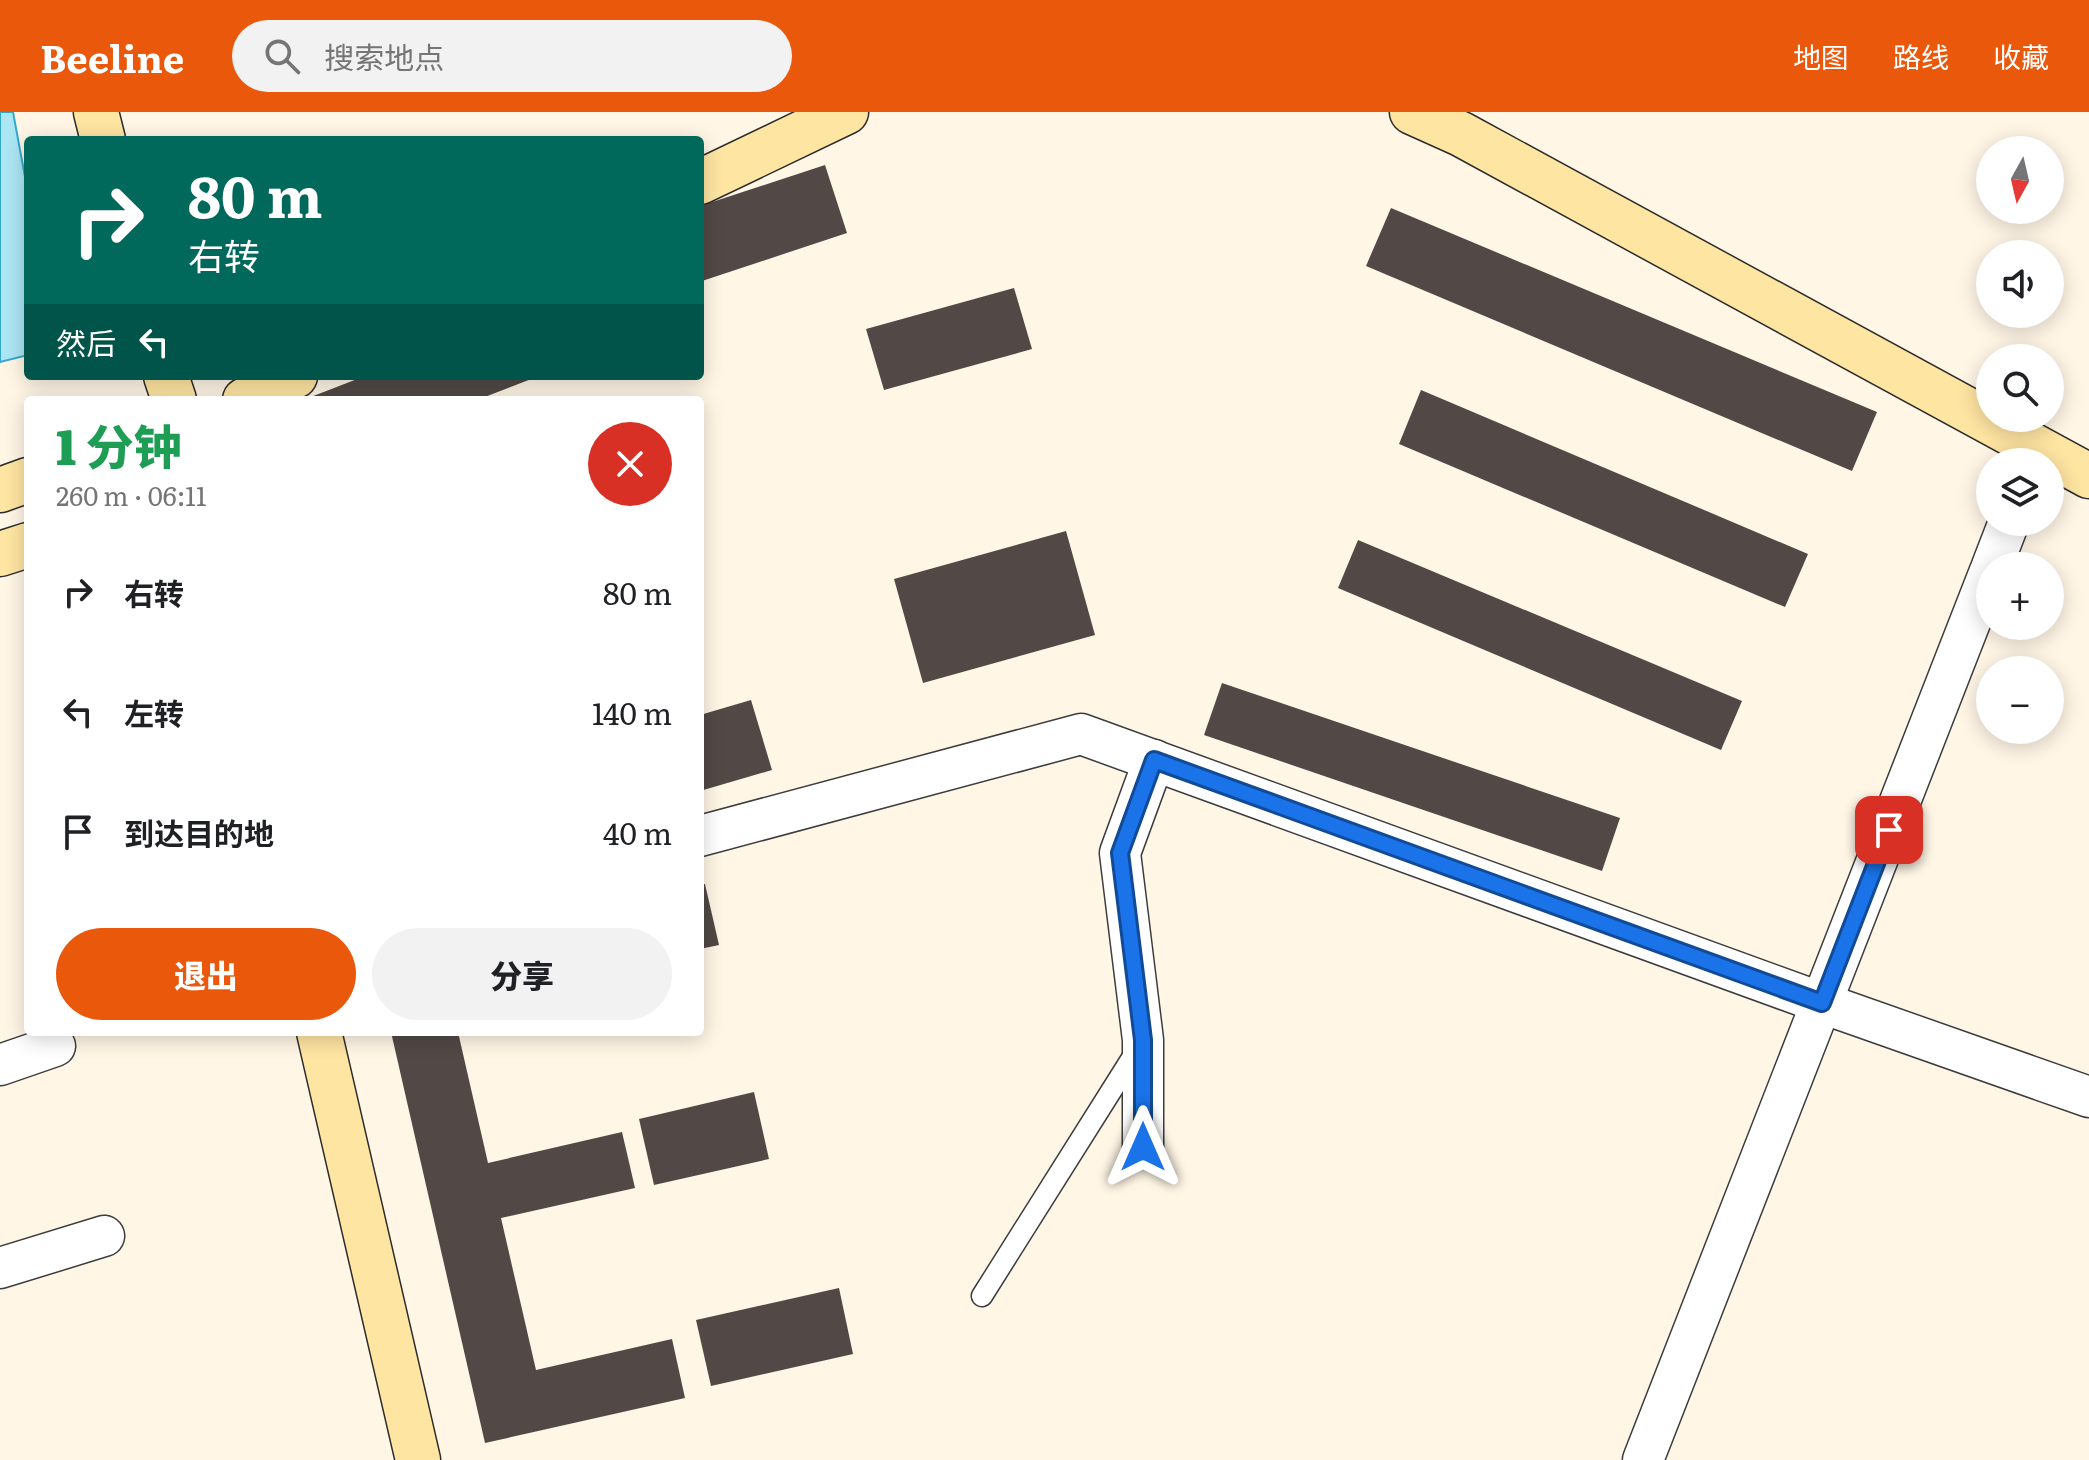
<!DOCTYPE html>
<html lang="zh">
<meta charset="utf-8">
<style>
body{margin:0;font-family:Literata,"Noto Sans SC",serif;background:#f2f2f2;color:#202124;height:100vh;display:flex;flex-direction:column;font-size:30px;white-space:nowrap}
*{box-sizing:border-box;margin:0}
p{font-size:26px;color:#757577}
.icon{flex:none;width:44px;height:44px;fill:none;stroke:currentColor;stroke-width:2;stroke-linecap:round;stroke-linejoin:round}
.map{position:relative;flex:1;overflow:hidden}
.drawer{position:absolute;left:24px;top:284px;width:680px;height:640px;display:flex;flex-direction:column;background:#fff;border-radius:8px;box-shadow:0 4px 20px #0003}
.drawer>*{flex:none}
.guide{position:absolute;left:24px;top:24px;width:680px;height:244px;border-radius:8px;box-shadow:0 4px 20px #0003;background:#00695c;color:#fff;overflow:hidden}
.needle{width:52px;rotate:188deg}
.buttons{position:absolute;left:1976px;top:24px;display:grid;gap:16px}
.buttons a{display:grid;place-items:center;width:88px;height:88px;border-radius:50%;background:#fff;box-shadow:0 4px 20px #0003;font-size:40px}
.pin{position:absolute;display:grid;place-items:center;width:68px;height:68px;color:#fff;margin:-34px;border-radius:16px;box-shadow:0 4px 12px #0006}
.me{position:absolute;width:88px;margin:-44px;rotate:0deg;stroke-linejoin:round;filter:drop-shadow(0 0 6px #0008)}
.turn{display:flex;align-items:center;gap:28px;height:168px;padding:0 32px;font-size:36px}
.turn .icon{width:104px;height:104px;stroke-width:2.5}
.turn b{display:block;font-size:56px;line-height:68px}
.then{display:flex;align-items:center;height:76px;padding:0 32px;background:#0003;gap:16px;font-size:30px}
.round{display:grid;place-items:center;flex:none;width:84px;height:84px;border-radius:42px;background:#f2f2f2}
.summary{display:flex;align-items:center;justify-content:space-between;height:136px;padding:0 32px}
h1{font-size:48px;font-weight:800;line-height:60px;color:#1e9e55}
.primary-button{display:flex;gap:16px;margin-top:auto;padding:16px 32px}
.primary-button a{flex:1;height:92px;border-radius:48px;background:#ea580c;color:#fff;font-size:32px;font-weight:800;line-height:92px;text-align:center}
.primary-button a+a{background:#f2f2f2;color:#202124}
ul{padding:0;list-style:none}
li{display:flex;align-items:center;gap:24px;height:120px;padding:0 32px}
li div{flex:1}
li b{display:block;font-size:30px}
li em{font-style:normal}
header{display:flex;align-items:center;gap:48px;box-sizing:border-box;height:112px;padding:0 40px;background:#ea580c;color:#fff}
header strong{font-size:38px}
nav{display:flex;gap:44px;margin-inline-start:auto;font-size:28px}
.search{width:560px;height:72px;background:#f2f2f2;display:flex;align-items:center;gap:20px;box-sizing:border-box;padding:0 28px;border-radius:44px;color:#757577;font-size:30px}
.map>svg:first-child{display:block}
.water{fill:#ace6f5;stroke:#34a8cb;stroke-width:2}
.building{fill:#524946}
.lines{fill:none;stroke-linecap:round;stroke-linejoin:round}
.lane-casing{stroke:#3d3d3d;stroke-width:23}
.street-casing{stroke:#3d3d3d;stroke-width:43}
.secondary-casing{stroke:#2c2c2c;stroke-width:47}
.lane{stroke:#fff;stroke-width:20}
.street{stroke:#fff;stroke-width:40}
.secondary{stroke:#ffe5a2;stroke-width:44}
.route-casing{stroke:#114b97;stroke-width:20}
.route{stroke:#1a73e8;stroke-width:14}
</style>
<header>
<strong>Beeline</strong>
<div class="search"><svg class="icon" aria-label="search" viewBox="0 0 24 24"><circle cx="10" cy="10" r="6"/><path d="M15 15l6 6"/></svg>搜索地点</div>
<nav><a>地图</a><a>路线</a><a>收藏</a></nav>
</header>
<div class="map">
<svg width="2089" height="1348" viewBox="0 0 2089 1348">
<rect width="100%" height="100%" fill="#fff6e6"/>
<polygon class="water" points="0,0 13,0 28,81 28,243 0,250"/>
<g class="building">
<polygon points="825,53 847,121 702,169 700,161 700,94"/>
<polygon points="1391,96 1877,300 1852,359 1366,154"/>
<polygon points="1014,176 1032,237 884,278 866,217"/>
<polygon points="365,264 539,264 477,288 303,288"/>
<polygon points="1421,278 1808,442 1785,495 1399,332"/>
<polygon points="1066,419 1095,523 923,571 894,467"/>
<polygon points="1358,428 1742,589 1721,638 1338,476"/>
<polygon points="1222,571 1620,706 1602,759 1204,623"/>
<polygon points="751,588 772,658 700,679 700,603"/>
<polygon points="705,772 719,833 700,837 700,773"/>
<polygon points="391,920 458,920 488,1051 622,1020 635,1076 501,1106 536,1258 672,1227 685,1286 485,1331"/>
<polygon points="754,980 769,1047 654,1073 639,1007"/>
<polygon points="839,1176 853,1242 711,1274 696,1208"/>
</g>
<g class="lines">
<g class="lane-casing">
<polyline id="lane" points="982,1184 1137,938"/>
</g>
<g class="street-casing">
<g id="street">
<polyline points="1992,454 2009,410"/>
<polyline points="700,724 1081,622 1822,891 2089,985"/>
<polyline points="0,953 55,934"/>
<polyline points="1143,1035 1143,928 1120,741 1154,648"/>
<polyline points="0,1156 104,1124"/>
<polyline points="1643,1348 1990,459"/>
</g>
</g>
<g class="secondary-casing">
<g id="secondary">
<polyline points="96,0 103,28"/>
<polyline points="1412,0 1461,22 2089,364"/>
<polyline points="700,70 846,0"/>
<polyline points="166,264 174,288"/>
<polyline points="245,288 295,264"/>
<polyline points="0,378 28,368"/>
<polyline points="0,442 28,433"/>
<polyline points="319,920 418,1348"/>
</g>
</g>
<use href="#lane" class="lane"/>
<use href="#street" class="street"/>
<use href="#secondary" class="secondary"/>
</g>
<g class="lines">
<g class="route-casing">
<polyline id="route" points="1143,1035 1143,928 1120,741 1154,648 1822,891 1889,718"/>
</g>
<use href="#route" class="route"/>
</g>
</svg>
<div class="buttons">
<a><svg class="needle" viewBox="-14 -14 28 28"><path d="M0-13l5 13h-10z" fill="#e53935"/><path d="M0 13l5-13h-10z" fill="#757577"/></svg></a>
<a><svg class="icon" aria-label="sound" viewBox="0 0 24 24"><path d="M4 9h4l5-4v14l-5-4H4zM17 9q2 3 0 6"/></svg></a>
<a><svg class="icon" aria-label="search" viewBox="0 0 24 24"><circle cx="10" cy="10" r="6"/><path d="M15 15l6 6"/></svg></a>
<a><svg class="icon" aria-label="layers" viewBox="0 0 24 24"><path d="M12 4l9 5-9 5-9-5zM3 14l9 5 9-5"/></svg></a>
<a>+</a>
<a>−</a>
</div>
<div class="pin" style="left:1889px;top:718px;background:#d93025"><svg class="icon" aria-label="arrive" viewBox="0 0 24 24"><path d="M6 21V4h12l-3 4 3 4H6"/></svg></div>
<svg class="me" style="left:1143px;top:1035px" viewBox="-20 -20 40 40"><path d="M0-17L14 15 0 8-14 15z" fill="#1a73e8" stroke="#fff" stroke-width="4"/></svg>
<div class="guide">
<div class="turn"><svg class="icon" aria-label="right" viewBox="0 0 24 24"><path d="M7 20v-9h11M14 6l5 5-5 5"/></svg><div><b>80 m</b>右转</div></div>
<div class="then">然后<svg class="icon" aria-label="left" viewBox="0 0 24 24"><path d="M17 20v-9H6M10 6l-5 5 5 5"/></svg></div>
</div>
<section class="drawer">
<div class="summary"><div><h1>1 分钟</h1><p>260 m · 06:11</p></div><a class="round" style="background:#d93025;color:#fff"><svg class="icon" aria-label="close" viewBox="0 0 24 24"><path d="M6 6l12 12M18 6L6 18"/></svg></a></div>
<ul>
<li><svg class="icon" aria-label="right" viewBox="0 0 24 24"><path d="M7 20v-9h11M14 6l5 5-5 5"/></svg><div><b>右转</b></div><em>80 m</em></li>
<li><svg class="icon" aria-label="left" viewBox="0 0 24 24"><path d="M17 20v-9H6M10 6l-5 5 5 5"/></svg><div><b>左转</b></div><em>140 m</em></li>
<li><svg class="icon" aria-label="arrive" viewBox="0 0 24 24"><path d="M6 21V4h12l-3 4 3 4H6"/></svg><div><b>到达目的地</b></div><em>40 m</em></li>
</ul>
<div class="primary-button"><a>退出</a><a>分享</a></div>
</section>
</div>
